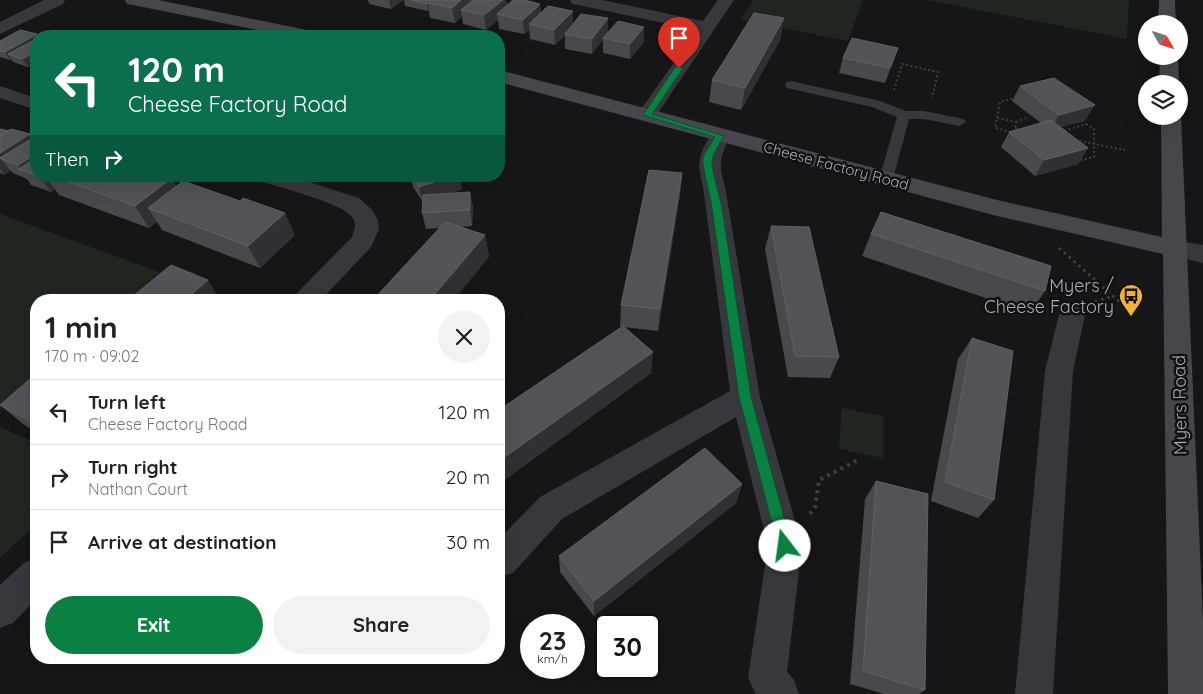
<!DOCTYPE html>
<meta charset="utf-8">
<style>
body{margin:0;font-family:Quicksand,sans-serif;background:#f2f2f2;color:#222;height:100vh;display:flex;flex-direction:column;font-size:19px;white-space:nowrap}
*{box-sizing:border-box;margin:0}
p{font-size:16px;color:#767676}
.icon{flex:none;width:28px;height:28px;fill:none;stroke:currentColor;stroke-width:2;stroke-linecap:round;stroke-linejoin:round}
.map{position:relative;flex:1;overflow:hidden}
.drawer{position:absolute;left:30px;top:294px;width:475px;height:370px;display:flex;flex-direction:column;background:#fff;border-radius:20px;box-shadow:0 5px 20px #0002}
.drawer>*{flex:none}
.guide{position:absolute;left:30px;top:30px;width:475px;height:152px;border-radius:20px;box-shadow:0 5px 20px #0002;background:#0b6e4f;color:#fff;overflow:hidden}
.needle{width:32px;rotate:129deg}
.tools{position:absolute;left:1138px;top:15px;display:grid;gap:10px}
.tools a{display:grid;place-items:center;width:50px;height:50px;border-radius:50%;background:#fff;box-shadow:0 5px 20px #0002;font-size:25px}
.speed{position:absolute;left:520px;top:614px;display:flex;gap:10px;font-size:25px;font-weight:700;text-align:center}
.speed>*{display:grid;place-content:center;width:65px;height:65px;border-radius:50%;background:#fff;box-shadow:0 5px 20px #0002;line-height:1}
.speed small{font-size:12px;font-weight:400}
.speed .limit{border:2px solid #111;border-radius:8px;background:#fff;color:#111}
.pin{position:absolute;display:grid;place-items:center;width:42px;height:42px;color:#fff;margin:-51px -21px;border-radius:50% 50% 50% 0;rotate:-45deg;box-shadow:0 0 5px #0007}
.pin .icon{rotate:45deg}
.me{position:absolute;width:55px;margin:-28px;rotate:345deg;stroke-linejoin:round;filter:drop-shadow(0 0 4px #0008)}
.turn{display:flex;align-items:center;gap:18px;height:105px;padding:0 15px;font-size:22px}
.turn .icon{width:65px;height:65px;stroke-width:2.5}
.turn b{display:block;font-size:35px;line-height:42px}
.then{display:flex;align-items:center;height:48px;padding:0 15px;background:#0003;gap:10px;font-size:19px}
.round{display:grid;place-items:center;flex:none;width:52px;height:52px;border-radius:26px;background:#f2f2f2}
.headline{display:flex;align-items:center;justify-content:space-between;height:85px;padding:0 15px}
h1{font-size:30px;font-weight:800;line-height:38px}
.cta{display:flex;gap:10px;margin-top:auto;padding:10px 15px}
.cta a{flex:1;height:58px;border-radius:30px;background:#0b8043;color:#fff;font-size:20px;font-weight:800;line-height:58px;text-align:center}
.cta a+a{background:#f2f2f2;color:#222}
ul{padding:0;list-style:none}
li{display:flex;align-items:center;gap:15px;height:65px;padding:0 15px;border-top:1px solid #e0e0e0}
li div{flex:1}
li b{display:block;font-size:19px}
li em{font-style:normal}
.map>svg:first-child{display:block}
.green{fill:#1e261f}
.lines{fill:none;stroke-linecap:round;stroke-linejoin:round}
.path-far2{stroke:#3d3f44;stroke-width:2;stroke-dasharray:2 2.5;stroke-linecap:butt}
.path-far1{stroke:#3d3f44;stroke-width:3;stroke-dasharray:2.5 4;stroke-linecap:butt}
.path{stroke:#3d3f44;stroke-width:4;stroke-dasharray:3 4.5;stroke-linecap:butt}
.service{fill:#37383d;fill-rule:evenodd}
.minor{fill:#37383d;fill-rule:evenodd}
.tertiary{fill:#37383d;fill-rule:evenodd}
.secondary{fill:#45474d;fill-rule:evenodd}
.wall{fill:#47494d}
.shaded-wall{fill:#2f3033}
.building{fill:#525359;stroke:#5f6168}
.route{fill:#0b8043;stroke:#07532c}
.labels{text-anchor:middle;stroke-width:5;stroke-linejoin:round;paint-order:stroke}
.far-street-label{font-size:15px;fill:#a8adb8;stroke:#111113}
.poi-label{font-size:18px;fill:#a8adb8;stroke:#111113;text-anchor:end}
.street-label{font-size:18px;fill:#a8adb8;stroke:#111113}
</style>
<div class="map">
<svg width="1203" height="694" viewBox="0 0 1203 694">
<rect width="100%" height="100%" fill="#161618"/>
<g class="green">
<polygon points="753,0 863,0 848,41 740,20"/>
<polygon points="928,0 1129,0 1127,39"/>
<polygon points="0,214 159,272 127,300 36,300 36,379 0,410"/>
<polygon points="842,408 883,416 883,458 839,449"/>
<polygon points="0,427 36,443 36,524 0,558"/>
</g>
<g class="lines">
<g class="path-far2">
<polyline points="894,90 902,64 938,72 932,98"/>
<polyline points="997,118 1000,102 1015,98"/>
<polyline points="1016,122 1027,118"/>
<polygon points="1086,124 1094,129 1094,157 1082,160 1051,135"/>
<polyline points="1015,128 1022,129"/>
<polyline points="1011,132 995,128 997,118 1016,122 1014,132"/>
<polyline points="1075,140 1125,150"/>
</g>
<g class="path-far1">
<polyline points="1059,248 1121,303"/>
<polyline points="1095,302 1113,296"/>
</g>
<polyline class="path" points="810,514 815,507 819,480 858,460"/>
<polygon class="service" points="791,81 880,101 906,111 924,111 964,119 966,122 959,126 924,119 909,119 893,179 891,182 881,182 879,179 897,117 872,107 787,88 785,85 787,82"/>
<g class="minor">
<polygon points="44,0 65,0 63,4 0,34 0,22"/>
<polygon points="570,0 602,0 703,21 718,0 734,0 654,119 647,121 640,119 637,115 697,30 578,5 572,4"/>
<polygon points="0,86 36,98 36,110 0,98"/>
<path d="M720 130 727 132 730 136C720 157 718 164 725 186L760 397 802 546 787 672 794 680 799 694H756L748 678 768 546 736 417 562 519 513 573 499 577V539L540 497 730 391 703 186C696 163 699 152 713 132Z"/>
<path d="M256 176H291L359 198 372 210 378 220 379 229 371 247 321 300H293L297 293 352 237C354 231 357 224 353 218 343 203 279 187 259 181Z"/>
<polygon points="1072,305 1081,308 1085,315 1073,371 1053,694 1015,694 1045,371 1059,315 1063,308"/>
<polygon points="36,558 36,599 13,623 0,628 0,585 24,563"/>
</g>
<polygon class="tertiary" points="1175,240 1203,245 1203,263 1166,254 1163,248 1166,242"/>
<g class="secondary">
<polygon points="125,0 158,0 312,31 318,32 321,36 287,36 133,5 127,4"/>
<polygon points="1159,0 1175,0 1176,24 1158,24"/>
<polygon points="1160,56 1178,56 1179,84 1159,84"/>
<polygon points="499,70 997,200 1162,237 1161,116 1179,116 1179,113 1181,116 1203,621 1203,694 1168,694 1163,254 997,216 499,82"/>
</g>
</g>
<g class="wall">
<polygon points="368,0 403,0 391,9 369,4"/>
<polygon points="404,0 506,0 507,6 540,4 541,13 573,11 573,24 608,33 644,27 644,42 630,59 603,53 603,39 592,54 565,49 565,35 555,45 530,39 529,29 524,34 499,29 498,20 486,30 463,24 462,16 455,23 430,18 429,11 428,11 405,6"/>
<polygon points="784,18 780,40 741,110 709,102 712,80"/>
<polygon points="36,36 36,66 34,63 28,67 13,62 11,59 10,60 0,57 0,41"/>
<polygon points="898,48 885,83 839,73 843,58"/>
<polygon points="1020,86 1085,121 1060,127 1088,148 1078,164 1035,176 1001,147 1009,132 1041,123 1012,101"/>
<polygon points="0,129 30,134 33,138 36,136 36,176 166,176 172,178 176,186 295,235 260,268 162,230 157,222 149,228 59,195 55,189 51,192 31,185 27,179 13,173 10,170 4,175 0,173"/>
<polygon points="682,173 680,195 658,331 623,327 651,373 499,484 499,410 623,327 620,326 621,305"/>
<polygon points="398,176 409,176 404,180"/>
<polygon points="411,176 459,176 462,189 451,193 470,192 473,208 472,226 460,227 485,235 489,257 440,228 426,229 422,213 423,202 413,187"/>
<polygon points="771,226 839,357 830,378 788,377 765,249"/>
<polygon points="871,234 1045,291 1030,313 862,256"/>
<polygon points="972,338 994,500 978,518 931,501 958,359"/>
<polygon points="36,374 36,432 23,424 0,405"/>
<polygon points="876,481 925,690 919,694 884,694 850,684 865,499"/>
<polygon points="742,484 736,503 594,616 560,572 559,556"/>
</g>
<g class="shaded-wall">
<polygon points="389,0 403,0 391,9"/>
<polygon points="461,0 474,0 461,10 462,16 455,23 452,8"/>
<polygon points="503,0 506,0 507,12 497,14 498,20 486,30 484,15"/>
<polygon points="428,3 429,11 428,11 427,4"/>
<polygon points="540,4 541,18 529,24 529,29 524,34 523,20"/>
<polygon points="573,11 573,26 555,45 554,30"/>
<polygon points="608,18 608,33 592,54 592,39"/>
<polygon points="784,18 780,40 741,110 745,88"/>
<polygon points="644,27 644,42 630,59 630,44"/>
<polygon points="37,34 39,36 36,36 36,45 8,54 11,59 10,60 5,52"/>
<polygon points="36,52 36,61 32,60 34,63 28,67 22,59"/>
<polygon points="1095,105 1085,121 1050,130 1059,115"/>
<polygon points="30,134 36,143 36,175 23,170 18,165 0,158 10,170 4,175 0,169 0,153"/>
<polygon points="1088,148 1078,164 1035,176 1044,160"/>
<polygon points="682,173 680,195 658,331 660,309"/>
<polygon points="39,176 45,176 55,189 51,192"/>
<polygon points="403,176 409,176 404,180"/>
<polygon points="452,176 459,176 462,189 423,203 419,187"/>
<polygon points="172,178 185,201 148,208 157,222 149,228 135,206"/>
<polygon points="470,192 473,208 472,226 470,210"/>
<polygon points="285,213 295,235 260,268 248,246"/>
<polygon points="485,235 489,257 454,300 430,300"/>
<polygon points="208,280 220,300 185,300"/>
<polygon points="653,352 651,373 499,484 499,461"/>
<polygon points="742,484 736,503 594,616 594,601"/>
</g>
<g class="building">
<polygon points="411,0 431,0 427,4"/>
<polygon points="431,0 461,0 452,8 428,3"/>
<polygon points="473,0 503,0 484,15 461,10"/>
<polygon points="513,0 525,0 540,4 523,20 497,14"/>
<polygon points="548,6 573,11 554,30 529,24"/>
<polygon points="754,13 784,18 745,88 712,80"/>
<polygon points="581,14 608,18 592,39 565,34"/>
<polygon points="618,21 644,27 630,44 603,38"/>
<polygon points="20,30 37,34 5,52 0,51 0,41"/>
<polygon points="852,38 898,48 890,68 843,58"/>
<polygon points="36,39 36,52 22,59 8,54"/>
<polygon points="1054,78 1095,105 1059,115 1020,86"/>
<polygon points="1051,120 1088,148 1044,160 1009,132"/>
<polygon points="0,129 8,131 0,136"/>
<polygon points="11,129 30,134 0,153 0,136"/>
<polygon points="36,136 36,154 18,165 0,158"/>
<polygon points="36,158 36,175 19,169"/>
<polygon points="649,170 682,173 660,309 621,305"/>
<polygon points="52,176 166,176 172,178 135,206"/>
<polygon points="412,176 452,176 419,187"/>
<polygon points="183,181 240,201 243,198 285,213 248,246 148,208"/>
<polygon points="470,192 470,210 422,213 423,195"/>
<polygon points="881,212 1051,266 1045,291 871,234"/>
<polygon points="445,222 485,235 430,300 373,300"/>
<polygon points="771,226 809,227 839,357 795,356"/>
<polygon points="171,265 208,280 185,300 128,300"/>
<polygon points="623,326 653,352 499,461 499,410"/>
<polygon points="972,338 1013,351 994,500 945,482"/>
<polygon points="36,374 36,424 0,405"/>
<polygon points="705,448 742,484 594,601 559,556"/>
<polygon points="876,481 928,494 925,690 863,671"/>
</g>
<path class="route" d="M676 66 683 68 652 114 724 136C720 143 713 153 712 161 711 169 720 197 722 208L751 397 792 546 790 551 785 553 780 551 778 546 739 397 712 208C711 198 702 166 703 159 705 152 711 144 715 137L643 115Z"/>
<defs>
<g id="bus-pin" transform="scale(1.25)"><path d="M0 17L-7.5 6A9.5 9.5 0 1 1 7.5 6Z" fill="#f2b134" stroke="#111113"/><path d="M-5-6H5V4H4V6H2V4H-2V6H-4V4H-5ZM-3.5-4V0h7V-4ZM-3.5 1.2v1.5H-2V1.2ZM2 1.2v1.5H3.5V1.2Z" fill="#111"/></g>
</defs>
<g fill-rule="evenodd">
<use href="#bus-pin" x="1131" y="296"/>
</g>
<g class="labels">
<g class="far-street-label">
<text transform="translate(836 166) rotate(15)" y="5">Cheese Factory Road</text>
</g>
<g class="poi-label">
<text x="1114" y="292">Myers /<tspan x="1114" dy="21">Cheese Factory</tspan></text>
</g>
<g class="street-label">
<text transform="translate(1180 405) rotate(-91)" y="6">Myers Road</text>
</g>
</g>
</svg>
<div class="tools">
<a><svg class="needle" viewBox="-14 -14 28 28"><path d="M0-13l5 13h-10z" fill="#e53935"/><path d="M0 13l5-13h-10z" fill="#767676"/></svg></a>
<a><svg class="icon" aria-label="layers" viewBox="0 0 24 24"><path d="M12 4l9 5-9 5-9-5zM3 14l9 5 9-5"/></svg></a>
</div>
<div class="speed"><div>23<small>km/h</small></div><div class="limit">30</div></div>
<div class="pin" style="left:679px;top:68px;background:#d93025"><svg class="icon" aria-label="arrive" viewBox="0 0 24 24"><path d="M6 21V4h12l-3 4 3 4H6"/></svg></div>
<svg class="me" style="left:785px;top:546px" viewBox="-20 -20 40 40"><circle r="19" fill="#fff"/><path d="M0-13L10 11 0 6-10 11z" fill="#0b8043"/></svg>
<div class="guide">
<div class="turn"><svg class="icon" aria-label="left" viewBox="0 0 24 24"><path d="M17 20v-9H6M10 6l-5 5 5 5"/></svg><div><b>120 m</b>Cheese Factory Road</div></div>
<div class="then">Then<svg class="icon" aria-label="right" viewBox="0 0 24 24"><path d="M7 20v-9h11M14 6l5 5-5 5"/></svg></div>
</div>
<section class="drawer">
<div class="headline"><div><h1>1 min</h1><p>170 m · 09:02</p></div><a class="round"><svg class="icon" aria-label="close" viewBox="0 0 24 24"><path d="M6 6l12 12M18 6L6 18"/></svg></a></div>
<ul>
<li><svg class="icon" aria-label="left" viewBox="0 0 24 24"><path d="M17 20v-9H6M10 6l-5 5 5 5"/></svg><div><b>Turn left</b><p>Cheese Factory Road</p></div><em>120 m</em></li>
<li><svg class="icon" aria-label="right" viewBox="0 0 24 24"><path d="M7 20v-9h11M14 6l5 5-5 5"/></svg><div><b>Turn right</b><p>Nathan Court</p></div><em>20 m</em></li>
<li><svg class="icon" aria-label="arrive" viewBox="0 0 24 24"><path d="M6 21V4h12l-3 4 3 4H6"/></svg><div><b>Arrive at destination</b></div><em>30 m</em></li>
</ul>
<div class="cta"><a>Exit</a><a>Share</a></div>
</section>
</div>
